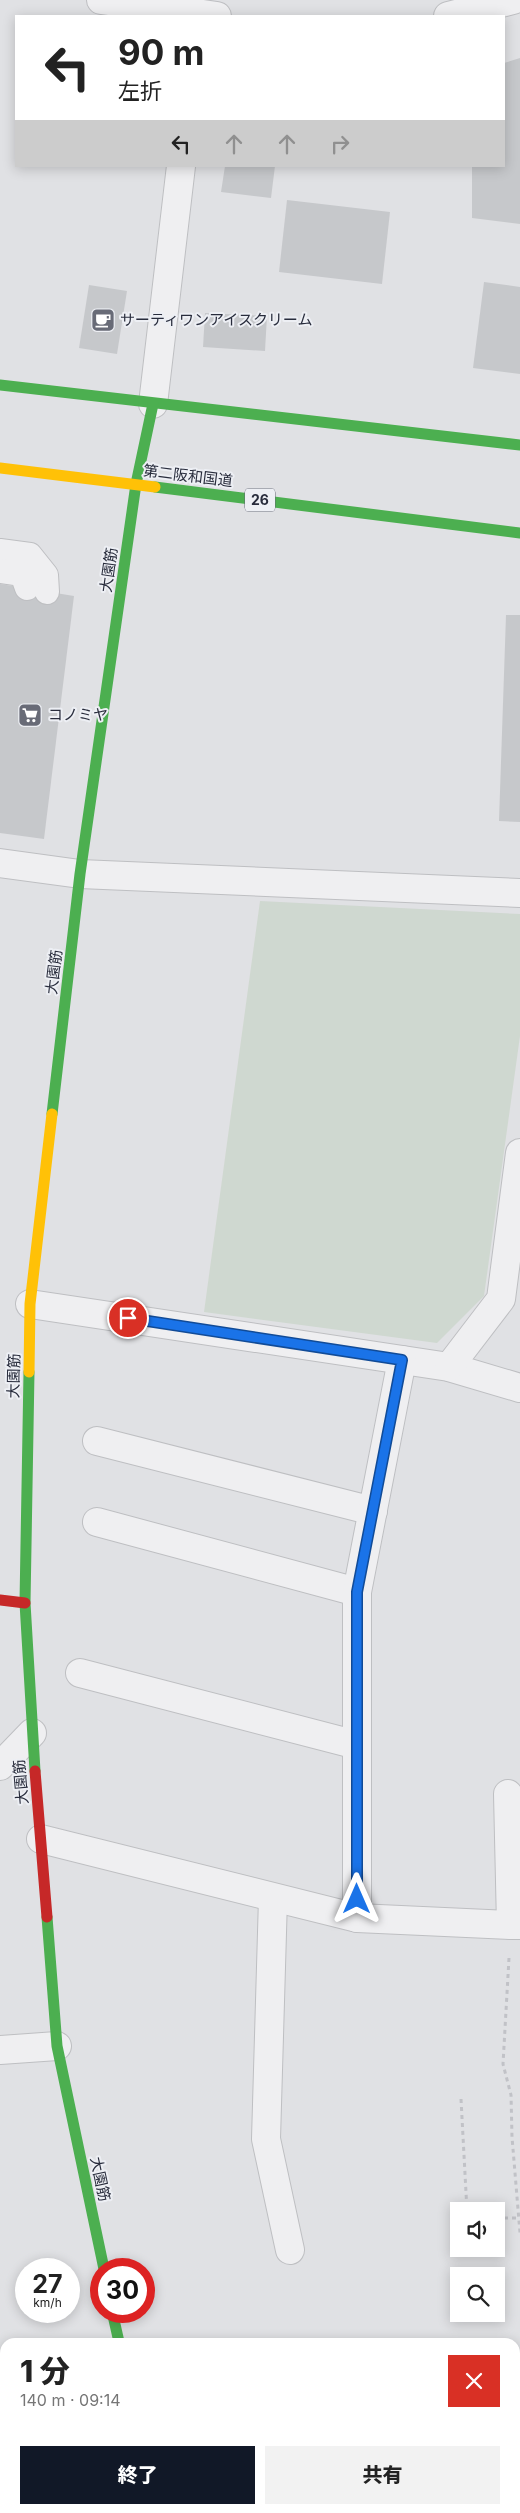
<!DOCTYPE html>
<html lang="ja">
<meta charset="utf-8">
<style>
body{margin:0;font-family:Inter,"Noto Sans JP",sans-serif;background:#f2f2f2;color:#222;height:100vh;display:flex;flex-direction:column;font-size:19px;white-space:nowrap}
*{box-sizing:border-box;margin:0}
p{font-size:16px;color:#767676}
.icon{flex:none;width:28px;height:28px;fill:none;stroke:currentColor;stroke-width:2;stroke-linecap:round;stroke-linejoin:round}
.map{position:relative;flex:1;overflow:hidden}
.drawer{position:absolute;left:0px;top:2338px;width:520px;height:176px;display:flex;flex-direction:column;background:#fff;border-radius:15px 15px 0 0;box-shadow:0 2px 12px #0003}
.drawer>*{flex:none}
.guide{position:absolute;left:15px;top:15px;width:490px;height:152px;border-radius:0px;box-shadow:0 2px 12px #0003;background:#fff;color:#222;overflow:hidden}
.controls{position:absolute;left:450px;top:2202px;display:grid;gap:10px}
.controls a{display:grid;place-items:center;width:55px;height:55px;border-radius:0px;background:#fff;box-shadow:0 2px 12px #0003;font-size:25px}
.speed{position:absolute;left:15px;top:2258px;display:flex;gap:10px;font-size:25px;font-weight:700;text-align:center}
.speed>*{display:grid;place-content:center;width:65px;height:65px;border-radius:50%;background:#fff;box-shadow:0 2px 12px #0003;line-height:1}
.speed small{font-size:12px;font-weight:400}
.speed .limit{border:8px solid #d22;background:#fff;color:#111}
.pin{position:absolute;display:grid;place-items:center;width:42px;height:42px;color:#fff;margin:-21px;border:2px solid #fff;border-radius:50%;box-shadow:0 1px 5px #0007}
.me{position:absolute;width:55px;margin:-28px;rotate:0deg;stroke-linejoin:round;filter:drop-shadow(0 0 4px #0008)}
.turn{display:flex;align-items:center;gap:18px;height:105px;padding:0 20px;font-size:22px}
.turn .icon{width:65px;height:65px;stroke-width:2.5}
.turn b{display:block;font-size:35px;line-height:42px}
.lanes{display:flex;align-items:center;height:48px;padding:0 20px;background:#0003;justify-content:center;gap:25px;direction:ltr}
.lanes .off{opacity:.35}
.round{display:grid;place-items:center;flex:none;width:52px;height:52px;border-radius:0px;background:#f2f2f2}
.overview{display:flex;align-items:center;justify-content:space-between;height:85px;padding:0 20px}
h1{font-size:30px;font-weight:800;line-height:38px}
.button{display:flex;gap:10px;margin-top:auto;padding:10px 20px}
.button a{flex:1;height:58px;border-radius:0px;background:#111827;color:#fff;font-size:20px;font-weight:800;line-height:58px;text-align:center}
.button a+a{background:#f2f2f2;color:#222}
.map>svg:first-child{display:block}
.green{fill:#cfd8d0}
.building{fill:#c6c8cb}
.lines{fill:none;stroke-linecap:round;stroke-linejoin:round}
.lane-casing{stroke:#bebfc2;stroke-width:26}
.street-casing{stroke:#bebfc2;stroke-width:30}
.path{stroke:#c1c2c7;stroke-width:3;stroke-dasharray:4 4;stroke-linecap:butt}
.lane{stroke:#efeff1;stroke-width:24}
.street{stroke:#efeff1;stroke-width:28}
.fast{stroke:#4caf50;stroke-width:11}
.slow{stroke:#ffc107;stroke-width:11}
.jam{stroke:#c62828;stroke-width:11}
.route-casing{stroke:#114b97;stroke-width:12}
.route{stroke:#1a73e8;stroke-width:9}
.labels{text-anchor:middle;stroke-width:4;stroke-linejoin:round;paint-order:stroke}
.shield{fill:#edeff4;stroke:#636673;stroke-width:1}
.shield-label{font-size:14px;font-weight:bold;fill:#282c3c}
.poi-label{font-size:15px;fill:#282c3c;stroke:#edeff4;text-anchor:start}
.street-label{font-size:15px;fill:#282c3c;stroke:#edeff4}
</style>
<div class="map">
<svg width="520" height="2513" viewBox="0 0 520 2513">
<rect width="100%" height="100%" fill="#e0e1e4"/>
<polygon class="green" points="260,901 520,914 520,1036 484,1296 437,1343 204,1312"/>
<g class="building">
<polygon points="520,58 520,224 472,218 472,166 504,166 504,63"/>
<polygon points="225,166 275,166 271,198 221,192"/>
<polygon points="287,200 390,212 382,284 279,272"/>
<polygon points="484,282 520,287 520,374 473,368"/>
<polygon points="89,285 127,291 117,354 79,348"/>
<polygon points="205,313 267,316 265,351 203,347"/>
<polygon points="0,584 74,596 44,839 0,833"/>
<polygon points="506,615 520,615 520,822 499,821"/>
</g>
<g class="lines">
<g class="lane-casing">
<g id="lane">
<polyline points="0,551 30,555 46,575 47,592"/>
<polyline points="0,571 22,574 27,588"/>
</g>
</g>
<g class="street-casing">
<g id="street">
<polyline points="101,0 217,16"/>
<polyline points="448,16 513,0"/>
<polyline points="153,404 181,166"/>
<polyline points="0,863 80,874 520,893"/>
<polyline points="30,1304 449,1367 520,1388"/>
<polyline points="449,1367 501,1299 520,1153"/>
<polyline points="97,1441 373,1511"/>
<polyline points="97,1522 357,1592"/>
<polyline points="80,1673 357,1745"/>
<polyline points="0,1766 32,1733"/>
<polyline points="508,1794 511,1925 520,1925"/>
<polyline points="41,1839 357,1918 511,1925"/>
<polyline points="273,1898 266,2139 290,2250"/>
<polyline points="357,1918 357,1592 402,1360"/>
<polyline points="0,2050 57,2046"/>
</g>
</g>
<g class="path">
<polyline points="509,1958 503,2064 511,2095 512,2137 520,2233"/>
<polyline points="461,2099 467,2211"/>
<polyline points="496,2218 518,2218"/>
</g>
<use href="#lane" class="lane"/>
<use href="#street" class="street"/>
<g class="fast">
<polyline points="0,385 520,445"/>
<polyline points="155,487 520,533"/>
<polyline points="52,1114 80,874 136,484 153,404"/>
<polyline points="29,1372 25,1603 35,1771"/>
<polyline points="47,1917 57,2046 104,2269"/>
<polyline points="112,2311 119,2342"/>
<polyline points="0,2375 5,2375"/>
<polyline points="153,2509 154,2513"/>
</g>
<g class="slow">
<polyline points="0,468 155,487"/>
<polyline points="29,1372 30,1304 52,1114"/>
</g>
<g class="jam">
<polyline points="0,1600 25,1603"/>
<polyline points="35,1771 47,1917"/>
</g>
</g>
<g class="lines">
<g class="route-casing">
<polyline id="route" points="128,1318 402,1360 357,1592 357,1899"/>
</g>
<use href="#route" class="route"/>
</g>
<defs>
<g id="cafe-square" transform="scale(1.25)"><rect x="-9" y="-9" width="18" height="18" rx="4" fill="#686b77" stroke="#edeff4"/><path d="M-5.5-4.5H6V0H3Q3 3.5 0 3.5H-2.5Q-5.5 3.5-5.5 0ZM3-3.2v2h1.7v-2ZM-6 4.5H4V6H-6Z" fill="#fff"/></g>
<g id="supermarket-square" transform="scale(1.25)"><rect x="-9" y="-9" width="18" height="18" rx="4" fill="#686b77" stroke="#edeff4"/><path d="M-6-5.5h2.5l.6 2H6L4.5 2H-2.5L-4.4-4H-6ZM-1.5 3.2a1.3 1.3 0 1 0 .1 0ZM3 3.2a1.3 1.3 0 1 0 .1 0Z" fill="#fff"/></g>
</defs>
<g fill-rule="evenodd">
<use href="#cafe-square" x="103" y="320"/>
<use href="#supermarket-square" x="30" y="715"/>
</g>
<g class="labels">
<rect class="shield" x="245" y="488.5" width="30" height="23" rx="4"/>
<g class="shield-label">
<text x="260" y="505">26</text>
</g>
<g class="poi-label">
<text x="120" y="325">サーティワンアイスクリーム</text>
<text x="48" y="720">コノミヤ</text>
</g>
<g class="street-label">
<text transform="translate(188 476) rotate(7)" y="5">第二阪和国道</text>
<text transform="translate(109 570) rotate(-82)" y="5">大園筋</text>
<text transform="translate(54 972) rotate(-83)" y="5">大園筋</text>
<text transform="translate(14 1376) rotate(-89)" y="5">大園筋</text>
<text transform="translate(21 1782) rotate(-95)" y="5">大園筋</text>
<text transform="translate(100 2179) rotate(78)" y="5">大園筋</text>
</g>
</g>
</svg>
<div class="controls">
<a><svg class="icon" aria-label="sound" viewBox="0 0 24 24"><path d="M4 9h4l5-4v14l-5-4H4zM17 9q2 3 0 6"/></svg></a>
<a><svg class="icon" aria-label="search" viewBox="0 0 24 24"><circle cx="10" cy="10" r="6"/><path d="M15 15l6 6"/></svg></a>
</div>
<div class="speed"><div>27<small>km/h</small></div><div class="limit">30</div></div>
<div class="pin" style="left:128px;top:1318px;background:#d93025"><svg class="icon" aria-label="arrive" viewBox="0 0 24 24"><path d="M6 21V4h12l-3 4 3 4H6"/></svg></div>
<svg class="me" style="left:357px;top:1899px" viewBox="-20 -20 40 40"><path d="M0-17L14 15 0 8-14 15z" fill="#1a73e8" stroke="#fff" stroke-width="4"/></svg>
<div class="guide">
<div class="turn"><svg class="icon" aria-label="left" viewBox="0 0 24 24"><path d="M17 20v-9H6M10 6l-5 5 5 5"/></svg><div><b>90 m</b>左折</div></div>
<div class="lanes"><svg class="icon" aria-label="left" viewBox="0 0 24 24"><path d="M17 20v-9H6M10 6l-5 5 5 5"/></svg><svg class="icon off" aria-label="ahead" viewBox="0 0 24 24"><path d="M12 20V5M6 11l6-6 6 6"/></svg><svg class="icon off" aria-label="ahead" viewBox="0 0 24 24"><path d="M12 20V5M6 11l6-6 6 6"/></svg><svg class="icon off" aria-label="right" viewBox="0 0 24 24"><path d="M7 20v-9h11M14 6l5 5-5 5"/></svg></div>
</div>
<section class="drawer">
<div class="overview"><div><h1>1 分</h1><p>140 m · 09:14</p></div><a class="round" style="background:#d93025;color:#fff"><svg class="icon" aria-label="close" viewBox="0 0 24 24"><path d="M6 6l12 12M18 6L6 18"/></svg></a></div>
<div class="button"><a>終了</a><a>共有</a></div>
</section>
</div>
